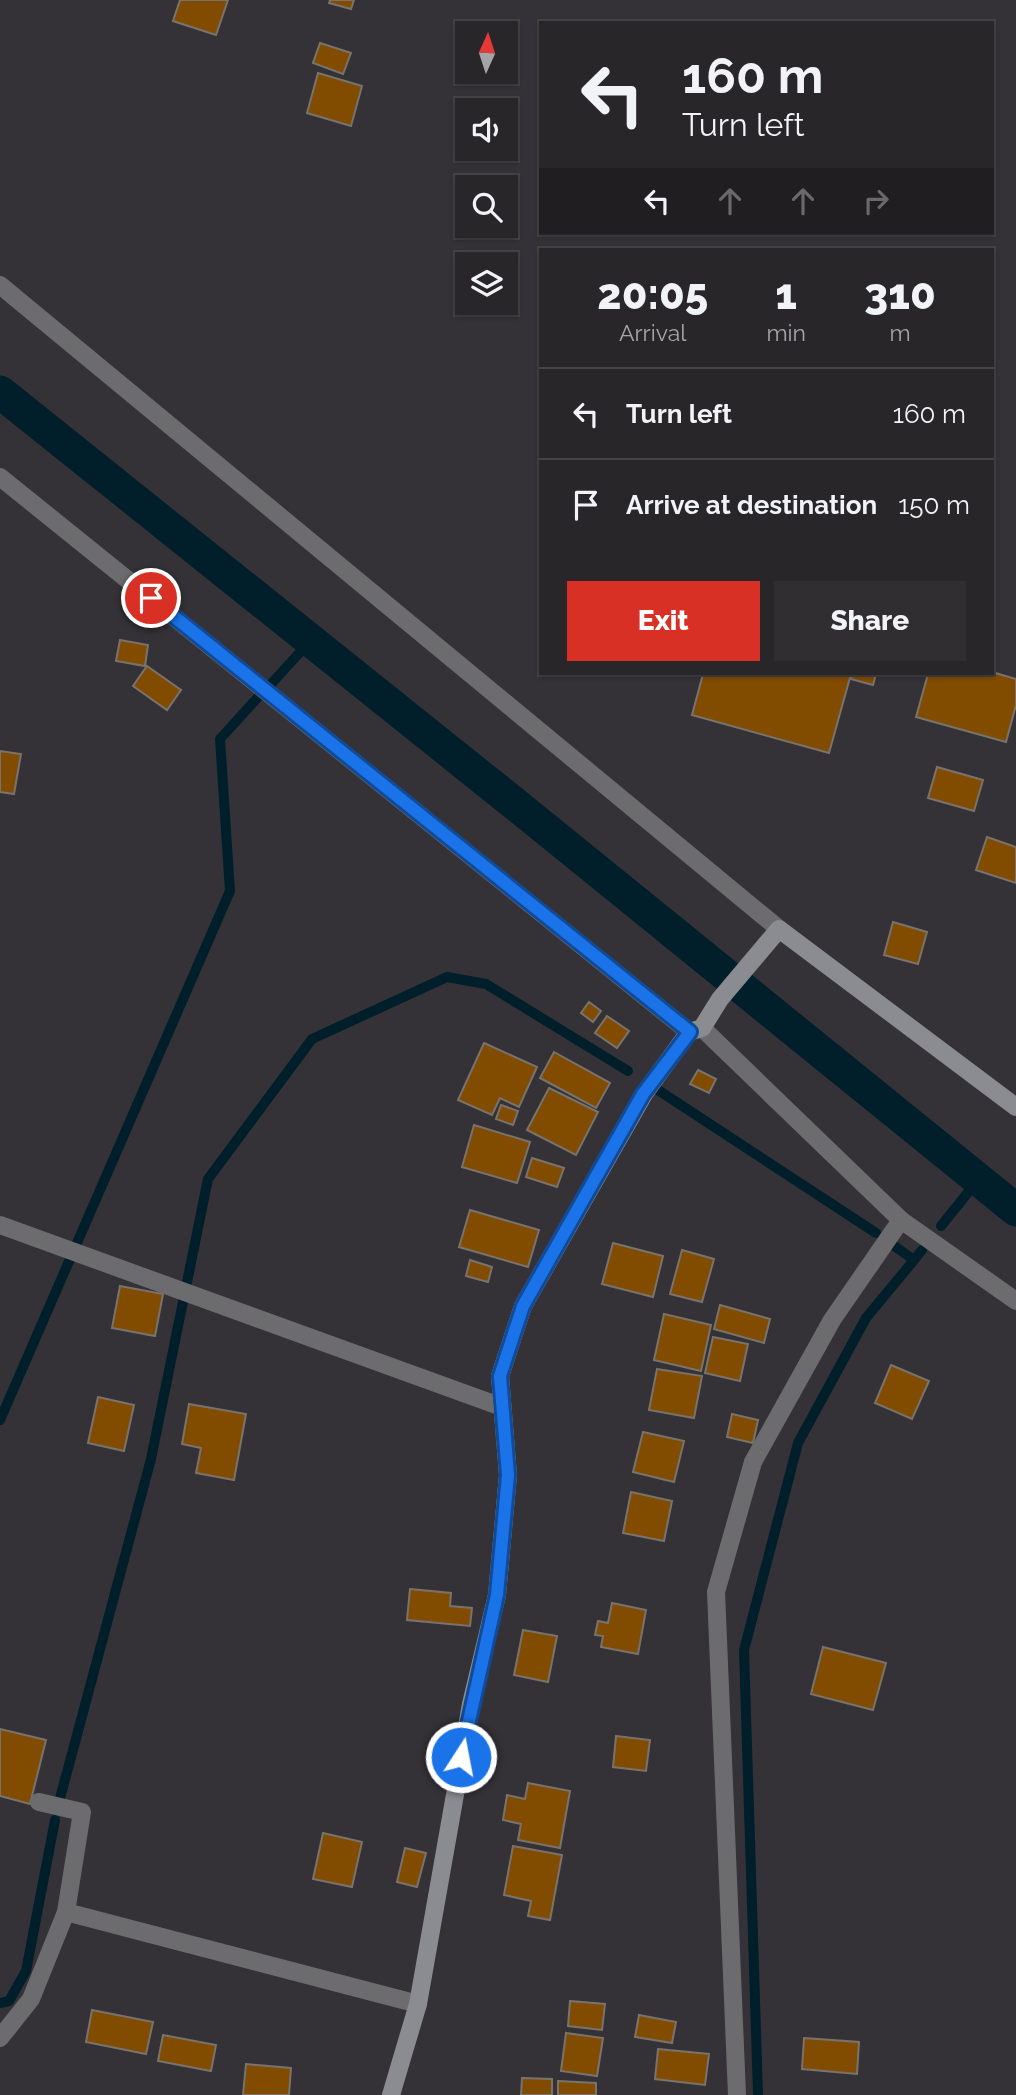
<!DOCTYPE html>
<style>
body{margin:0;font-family:Raleway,sans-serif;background:#302e31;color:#f1f3f6;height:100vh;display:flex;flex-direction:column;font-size:26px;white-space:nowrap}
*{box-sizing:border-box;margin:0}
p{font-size:23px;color:#a5a5a8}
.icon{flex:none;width:38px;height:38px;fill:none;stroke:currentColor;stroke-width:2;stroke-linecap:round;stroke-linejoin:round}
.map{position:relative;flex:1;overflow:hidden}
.side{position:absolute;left:539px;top:248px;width:455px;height:427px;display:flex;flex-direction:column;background:#282629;border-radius:0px;box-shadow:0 2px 5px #0004,0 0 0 2px #444346}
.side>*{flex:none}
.top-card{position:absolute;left:539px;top:21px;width:455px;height:214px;border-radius:0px;box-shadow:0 2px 5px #0004,0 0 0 2px #444346;background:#282629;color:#f1f3f6;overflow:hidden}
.needle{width:46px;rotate:3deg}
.tools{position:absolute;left:455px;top:21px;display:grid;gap:14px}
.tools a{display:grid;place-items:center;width:63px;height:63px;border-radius:0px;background:#282629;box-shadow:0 2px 5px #0004,0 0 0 2px #444346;font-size:35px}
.pin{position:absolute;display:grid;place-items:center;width:60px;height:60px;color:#fff;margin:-30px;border:4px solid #fff;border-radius:50%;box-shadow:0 2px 7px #0007}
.me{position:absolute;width:77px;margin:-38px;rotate:11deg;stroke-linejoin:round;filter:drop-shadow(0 0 5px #0008)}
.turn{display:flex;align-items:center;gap:24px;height:147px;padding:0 28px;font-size:32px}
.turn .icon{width:91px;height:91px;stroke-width:2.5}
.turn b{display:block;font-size:49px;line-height:60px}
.lanes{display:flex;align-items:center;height:66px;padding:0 28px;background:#0003;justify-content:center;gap:35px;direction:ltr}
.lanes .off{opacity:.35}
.eta{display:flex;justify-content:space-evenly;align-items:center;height:119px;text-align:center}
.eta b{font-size:42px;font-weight:800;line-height:49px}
.action{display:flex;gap:14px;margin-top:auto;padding:14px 28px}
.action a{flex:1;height:80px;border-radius:0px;background:#d93025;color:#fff;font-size:28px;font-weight:800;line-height:80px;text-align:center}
.action a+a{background:#302e31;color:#f1f3f6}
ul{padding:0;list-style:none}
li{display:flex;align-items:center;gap:21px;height:91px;padding:0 28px;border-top:2px solid #444346}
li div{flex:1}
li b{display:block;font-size:26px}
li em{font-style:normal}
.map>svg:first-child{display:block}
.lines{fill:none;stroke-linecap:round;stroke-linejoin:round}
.stream{stroke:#011f2b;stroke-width:10}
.canal{stroke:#011f2b;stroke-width:33}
.building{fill:#814b00;stroke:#78736d;stroke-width:2}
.street{stroke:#6c6c6f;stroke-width:18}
.secondary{stroke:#8b8c91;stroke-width:18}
.route-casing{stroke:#114b97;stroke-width:18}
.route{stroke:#1a73e8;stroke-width:12}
</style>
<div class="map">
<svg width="1016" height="2095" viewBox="0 0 1016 2095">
<rect width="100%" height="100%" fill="#353237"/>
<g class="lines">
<g class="stream">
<polyline points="272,683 311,640"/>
<polyline points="658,1090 876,1233"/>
<polyline points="941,1226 978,1180"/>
<polyline points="893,1245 914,1260 922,1250"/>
<polyline points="0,1420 230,891 220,739 260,695"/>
<polyline points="59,1802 151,1459 208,1179 312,1039 447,977 486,984 628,1071"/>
<polyline points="0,2003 9,2001 26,1971 55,1820"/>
<polyline points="758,2095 744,1650 798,1443 866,1318 914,1260"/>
</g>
<polyline class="canal" points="0,392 510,800 1016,1210"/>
</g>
<g class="building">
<polygon points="180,0 228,0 216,35 173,21"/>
<polygon points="330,0 354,0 351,9 329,3"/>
<polygon points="320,43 351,53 343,74 313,63"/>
<polygon points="318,73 362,86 351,126 307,113"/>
<polygon points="120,640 148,645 145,666 116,661"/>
<polygon points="147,666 181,690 167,710 133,686"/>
<polygon points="992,672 1016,679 1016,705 1006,742 916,717 928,674"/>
<polygon points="703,674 714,676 714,674 851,674 829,753 692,715"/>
<polygon points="853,674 876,674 873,685 851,679"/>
<polygon points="0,751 21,754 14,794 0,792"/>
<polygon points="937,767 983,780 974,811 928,798"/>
<polygon points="987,837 1016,847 1016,883 976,870"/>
<polygon points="893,922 927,932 918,964 884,955"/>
<polygon points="589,1002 601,1011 593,1022 581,1013"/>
<polygon points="607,1016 629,1031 617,1048 595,1033"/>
<polygon points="484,1043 537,1067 519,1107 500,1098 492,1115 458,1100"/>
<polygon points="554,1052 610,1083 596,1108 540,1078"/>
<polygon points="698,1070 716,1079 709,1093 690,1084"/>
<polygon points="549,1088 598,1112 576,1155 527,1130"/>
<polygon points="501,1105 518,1111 513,1125 496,1119"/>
<polygon points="474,1125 530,1142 517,1183 462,1167"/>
<polygon points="532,1158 564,1168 557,1187 526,1177"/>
<polygon points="470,1210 539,1230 528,1267 459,1247"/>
<polygon points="613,1243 663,1256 653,1297 602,1284"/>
<polygon points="682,1250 714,1259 702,1302 670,1294"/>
<polygon points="470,1260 492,1267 488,1282 466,1276"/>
<polygon points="120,1286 163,1294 155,1336 112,1328"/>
<polygon points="720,1305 770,1319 764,1343 714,1329"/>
<polygon points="664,1314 711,1325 701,1371 654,1360"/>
<polygon points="713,1337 748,1344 740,1381 705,1373"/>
<polygon points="891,1365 929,1381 912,1419 875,1403"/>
<polygon points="657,1369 702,1376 694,1418 649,1410"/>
<polygon points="98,1397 134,1405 124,1451 88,1443"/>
<polygon points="189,1404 246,1414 234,1480 196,1473 201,1448 182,1444"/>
<polygon points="732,1414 758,1420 753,1443 727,1437"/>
<polygon points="643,1432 684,1441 674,1482 633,1472"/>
<polygon points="631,1492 672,1501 664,1541 623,1533"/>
<polygon points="410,1589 451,1593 450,1606 472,1608 470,1626 407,1620"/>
<polygon points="612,1603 646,1610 638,1654 601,1647 603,1636 595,1635 598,1621 608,1623"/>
<polygon points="523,1630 557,1636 548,1682 514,1675"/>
<polygon points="823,1647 886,1663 873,1710 811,1694"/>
<polygon points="0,1729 46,1740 30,1804 0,1796"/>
<polygon points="616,1736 650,1740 646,1771 613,1767"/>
<polygon points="528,1783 570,1791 560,1848 518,1840 521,1824 503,1820 507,1795 525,1799"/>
<polygon points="323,1833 362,1842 352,1887 313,1879"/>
<polygon points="513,1846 562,1855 550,1920 528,1916 531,1901 504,1895"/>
<polygon points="405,1848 426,1853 417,1887 397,1882"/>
<polygon points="570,2001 605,2004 602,2030 568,2026"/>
<polygon points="92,2010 153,2022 146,2054 86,2042"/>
<polygon points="639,2015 676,2022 672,2043 635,2037"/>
<polygon points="566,2033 603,2038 597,2076 561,2071"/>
<polygon points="163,2035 216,2045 211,2071 158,2061"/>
<polygon points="804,2038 859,2042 857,2074 802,2069"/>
<polygon points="658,2049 709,2054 705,2085 655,2079"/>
<polygon points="246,2064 291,2068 289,2095 243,2095"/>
<polygon points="522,2078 552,2079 552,2095 521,2095"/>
<polygon points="558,2081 596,2083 596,2095 558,2095"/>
</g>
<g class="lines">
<g class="street">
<polyline points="0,285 779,929"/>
<polyline points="0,477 689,1032"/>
<polyline points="702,1028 901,1220 1016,1301"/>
<polyline points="0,1225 502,1407"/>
<polyline points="39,1802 82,1812 66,1912 418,2004"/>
<polyline points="0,2038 31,1999 66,1912"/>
<polyline points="737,2095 716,1592 753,1462 832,1320 901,1220"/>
</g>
<polyline class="secondary" points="391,2095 418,2004 471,1704 497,1595 508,1475 500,1376 523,1306 644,1094 689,1032 702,1028 720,999 779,929 1016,1107"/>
</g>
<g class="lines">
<g class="route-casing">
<polyline id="route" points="151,598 690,1032 643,1094 523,1306 500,1376 508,1475 497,1595 461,1757"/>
</g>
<use href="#route" class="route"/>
</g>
</svg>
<div class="tools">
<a><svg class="needle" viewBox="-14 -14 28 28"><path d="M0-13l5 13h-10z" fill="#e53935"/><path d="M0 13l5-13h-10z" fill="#a5a5a8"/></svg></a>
<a><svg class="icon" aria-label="sound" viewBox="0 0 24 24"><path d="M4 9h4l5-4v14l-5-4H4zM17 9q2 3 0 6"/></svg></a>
<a><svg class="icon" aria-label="search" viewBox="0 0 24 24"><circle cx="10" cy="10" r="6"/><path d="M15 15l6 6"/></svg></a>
<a><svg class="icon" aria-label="layers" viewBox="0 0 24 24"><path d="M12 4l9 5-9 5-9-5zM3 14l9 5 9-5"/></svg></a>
</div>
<div class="pin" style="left:151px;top:598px;background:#d93025"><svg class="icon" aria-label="arrive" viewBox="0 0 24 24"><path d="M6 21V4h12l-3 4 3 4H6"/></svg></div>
<svg class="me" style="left:461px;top:1757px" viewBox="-20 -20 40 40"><circle r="17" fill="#1a73e8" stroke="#fff" stroke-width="3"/><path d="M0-11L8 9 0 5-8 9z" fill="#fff"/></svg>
<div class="top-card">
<div class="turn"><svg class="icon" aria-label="left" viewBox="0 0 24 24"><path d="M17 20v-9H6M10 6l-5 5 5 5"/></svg><div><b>160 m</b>Turn left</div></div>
<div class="lanes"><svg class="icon" aria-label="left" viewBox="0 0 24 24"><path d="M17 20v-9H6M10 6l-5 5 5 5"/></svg><svg class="icon off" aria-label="ahead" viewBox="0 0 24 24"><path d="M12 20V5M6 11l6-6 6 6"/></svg><svg class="icon off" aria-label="ahead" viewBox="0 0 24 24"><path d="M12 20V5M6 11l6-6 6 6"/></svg><svg class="icon off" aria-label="right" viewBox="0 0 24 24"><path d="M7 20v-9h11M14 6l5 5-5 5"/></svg></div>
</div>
<section class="side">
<div class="eta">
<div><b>20:05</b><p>Arrival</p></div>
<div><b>1</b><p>min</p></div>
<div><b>310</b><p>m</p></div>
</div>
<ul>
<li><svg class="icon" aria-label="left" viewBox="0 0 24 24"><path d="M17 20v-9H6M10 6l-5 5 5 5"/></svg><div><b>Turn left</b></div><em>160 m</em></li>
<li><svg class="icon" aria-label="arrive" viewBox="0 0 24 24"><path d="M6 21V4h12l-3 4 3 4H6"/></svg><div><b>Arrive at destination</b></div><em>150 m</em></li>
</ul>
<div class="action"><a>Exit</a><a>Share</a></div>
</section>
</div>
